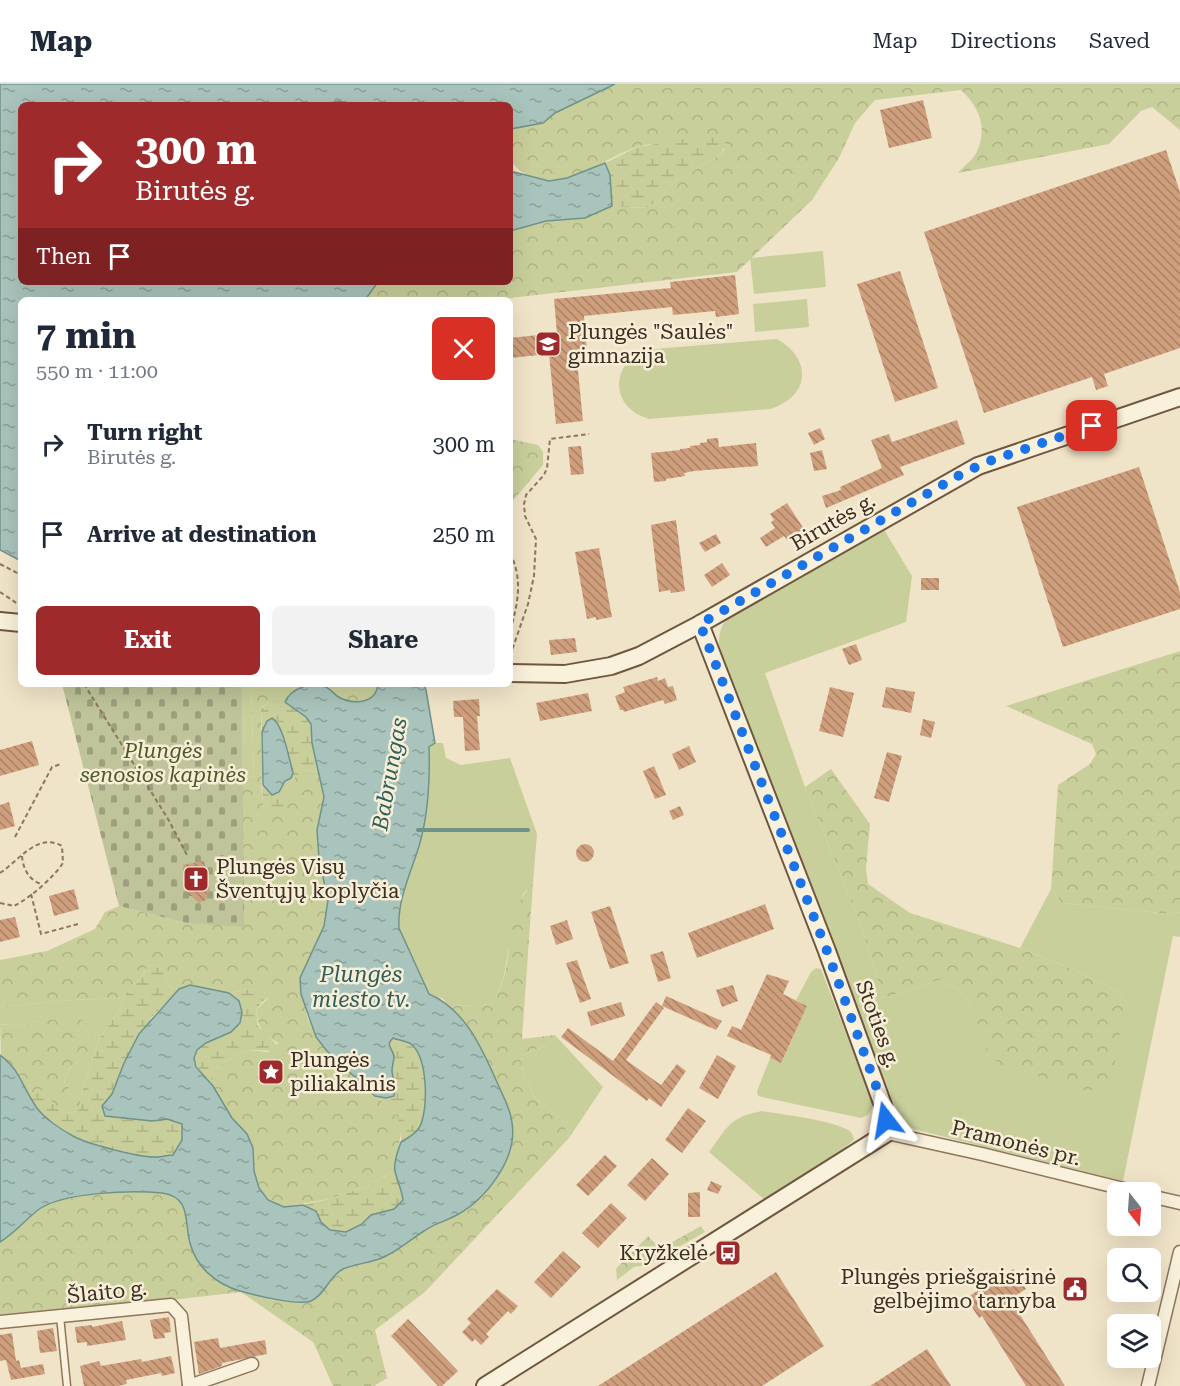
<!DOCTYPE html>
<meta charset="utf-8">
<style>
body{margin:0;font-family:"Roboto Serif",serif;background:#f2f2f3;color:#1f2937;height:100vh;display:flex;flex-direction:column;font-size:22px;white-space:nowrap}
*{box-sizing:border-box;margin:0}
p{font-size:20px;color:#747a83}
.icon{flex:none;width:33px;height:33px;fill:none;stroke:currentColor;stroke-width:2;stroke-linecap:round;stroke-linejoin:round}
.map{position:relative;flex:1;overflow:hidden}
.panel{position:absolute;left:18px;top:213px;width:495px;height:390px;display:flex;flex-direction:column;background:#fff;border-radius:9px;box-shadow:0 6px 24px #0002}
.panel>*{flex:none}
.top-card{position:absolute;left:18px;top:18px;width:495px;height:183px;border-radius:9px;box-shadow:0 6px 24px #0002;background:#9e2a2b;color:#fff;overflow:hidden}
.needle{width:39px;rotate:163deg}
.tools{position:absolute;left:1107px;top:1098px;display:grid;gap:12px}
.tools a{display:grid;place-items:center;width:54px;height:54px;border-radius:9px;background:#fff;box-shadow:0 6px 24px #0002;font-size:30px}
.pin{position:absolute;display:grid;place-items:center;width:51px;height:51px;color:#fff;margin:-26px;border-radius:12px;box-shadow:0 3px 9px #0006}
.me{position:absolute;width:66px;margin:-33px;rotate:346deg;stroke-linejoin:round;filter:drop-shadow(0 0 4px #0008)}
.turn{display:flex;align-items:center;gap:21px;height:126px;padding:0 18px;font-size:27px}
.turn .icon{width:78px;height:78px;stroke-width:2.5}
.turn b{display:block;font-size:42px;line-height:51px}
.then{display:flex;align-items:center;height:57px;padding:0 18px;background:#0003;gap:12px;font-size:22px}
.round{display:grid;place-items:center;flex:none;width:63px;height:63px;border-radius:9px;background:#f2f2f3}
.summary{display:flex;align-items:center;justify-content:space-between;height:102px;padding:0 18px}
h1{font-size:36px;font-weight:700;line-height:45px}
.action{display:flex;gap:12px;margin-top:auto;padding:12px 18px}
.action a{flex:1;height:69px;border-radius:9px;background:#9e2a2b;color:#fff;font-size:24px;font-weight:700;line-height:69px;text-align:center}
.action a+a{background:#f2f2f3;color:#1f2937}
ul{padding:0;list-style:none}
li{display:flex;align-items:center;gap:18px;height:90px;padding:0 18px}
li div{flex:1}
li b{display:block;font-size:22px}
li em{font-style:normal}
header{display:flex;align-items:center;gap:36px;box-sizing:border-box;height:84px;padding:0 30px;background:#fff;border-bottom:2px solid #e0e1e3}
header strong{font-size:28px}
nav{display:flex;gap:33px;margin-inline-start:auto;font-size:21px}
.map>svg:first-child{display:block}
.grass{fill:#c9cf9b}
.forest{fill:url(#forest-crowns)}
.wetland{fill:url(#wetland-marsh)}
.cemetery{fill:url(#cemetery-stones)}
.water{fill:url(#water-ripples);stroke:#6f938a;stroke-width:1.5}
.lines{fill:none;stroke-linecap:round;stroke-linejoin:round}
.stream{stroke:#6f938a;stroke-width:4}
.building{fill:url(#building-back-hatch)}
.service-casing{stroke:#8d765c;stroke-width:9}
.minor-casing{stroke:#8d765c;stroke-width:15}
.secondary-casing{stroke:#6f573f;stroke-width:20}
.path{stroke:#8d765c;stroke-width:2;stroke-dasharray:4.5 3;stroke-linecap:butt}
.service{stroke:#faf1dc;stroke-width:6}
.minor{stroke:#faf1dc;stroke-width:12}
.secondary{stroke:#faf1dc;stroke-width:16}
.route{stroke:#1a73e8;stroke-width:10;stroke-dasharray:0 18}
.labels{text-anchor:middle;stroke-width:5;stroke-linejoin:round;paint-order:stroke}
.poi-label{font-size:21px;fill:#3d2e20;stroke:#f7eed8;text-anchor:start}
.street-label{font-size:21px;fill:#3d2e20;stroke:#f7eed8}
.park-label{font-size:21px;font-style:italic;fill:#4d5a26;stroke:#f7eed8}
.water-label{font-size:22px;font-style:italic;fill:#2f5d5a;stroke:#f7eed8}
</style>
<header>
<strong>Map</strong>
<nav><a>Map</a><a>Directions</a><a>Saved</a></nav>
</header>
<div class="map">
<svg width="1180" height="1302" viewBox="0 0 1180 1302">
<defs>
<pattern id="forest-crowns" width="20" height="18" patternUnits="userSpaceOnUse" patternTransform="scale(1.5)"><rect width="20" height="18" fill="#c9cf9b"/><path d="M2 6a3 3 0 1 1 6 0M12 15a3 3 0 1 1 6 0" fill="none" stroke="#aeb285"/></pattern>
<pattern id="wetland-marsh" width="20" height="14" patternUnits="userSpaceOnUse" patternTransform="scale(1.5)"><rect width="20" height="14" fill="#c9cf9b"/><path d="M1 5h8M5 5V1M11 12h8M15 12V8" fill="none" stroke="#aeb285"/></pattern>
<pattern id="cemetery-stones" width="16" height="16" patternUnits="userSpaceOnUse" patternTransform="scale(1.5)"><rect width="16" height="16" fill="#bfc49a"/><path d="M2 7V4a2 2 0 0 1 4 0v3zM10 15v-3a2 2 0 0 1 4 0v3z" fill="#9ca07d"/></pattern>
<pattern id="water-ripples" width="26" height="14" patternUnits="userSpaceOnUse" patternTransform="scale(1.5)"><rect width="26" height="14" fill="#a9c4bc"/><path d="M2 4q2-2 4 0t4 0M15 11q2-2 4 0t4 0" fill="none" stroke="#8ba098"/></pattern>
<pattern id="building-back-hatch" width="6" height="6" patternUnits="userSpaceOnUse" patternTransform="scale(1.5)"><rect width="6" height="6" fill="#cf9f7d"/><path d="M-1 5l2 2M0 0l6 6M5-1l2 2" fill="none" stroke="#a98266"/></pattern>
</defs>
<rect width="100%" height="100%" fill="#f0e4c8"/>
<g class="grass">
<polygon points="823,167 826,203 754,210 750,174"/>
<polygon points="807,215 809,243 755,248 753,220"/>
<path d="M777 255C813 275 810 313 770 325L649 335C612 325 609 284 642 266Z"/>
<path d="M883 444 912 492 906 538 765 589 805 703 861 841 883 914 940 896 959 906 972 924 987 967 1125 919 1118 908 1072 885 1020 864 1051 805 1062 819 1170 830 1180 828V853L1173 852 1123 1097 917 1046 905 1041 899 1033 721 572C717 556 719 545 728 532Z"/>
<polygon points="242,600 251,600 254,692 243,695"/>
<path d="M435 659H443L446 674 461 681 510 674 537 750 533 799 523 810 509 864 504 892 494 920C479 922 465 920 450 923L443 915 429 910 399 844C397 816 412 786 420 759 428 729 430 694 429 663Z"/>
<polygon points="816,884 821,885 872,1017 872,1025 868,1031 861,1034 766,1014 758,1012 757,1007 770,974 781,979 807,922 796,916 811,888"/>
<polygon points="123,914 121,924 99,955 80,1015 72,1008 64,998 69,985 80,976 39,936 21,942 0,940 0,923 73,916"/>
<polygon points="555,951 603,1003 569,1054 562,1036 535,1014 523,988 521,972 549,960"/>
<path d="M762 1027C785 1031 825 1035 846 1045 851 1047 853 1050 854 1056L835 1071 765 1116 709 1068C728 1043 729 1033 762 1027Z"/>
</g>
<g class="forest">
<path d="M615 0H1180V46L1152 23 1141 27 1109 60 958 89C964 82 974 75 977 67 988 43 979 23 961 6L875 16 855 39 839 74 812 116 737 188 492 216H365L378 198H510V147L546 137 585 134 612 122 646 124 659 116 671 100 719 71 725 65C697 63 664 55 637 63 603 74 560 113 524 89 519 86 514 81 510 77V45L543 39 555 29Z"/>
<polygon points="510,355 538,361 543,368 543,381 510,420"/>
<polygon points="1180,567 1180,828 1170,830 1062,819 1051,805 1058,701 1090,680 1096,670 1092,660 1006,622"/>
<path d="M251 600H378C375 627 340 620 329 603L288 611 285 618 268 619 261 624 262 719 285 706 294 694 307 686 316 688 321 696 324 713 317 746 319 775 328 816 324 842 300 894 307 932 316 953 326 966 375 1012 392 1025 399 1034 402 1043 395 1086 370 1101 329 1115 284 1123 269 1116 259 1104 254 1087 253 1064 247 1050 232 1034 213 1002 212 989 225 977 247 966 268 968 278 959C261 949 259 945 256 926L269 913V908L252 905 229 909 190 901 179 905 167 902 165 888 158 881H150L123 914 73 916 0 923V876L47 867 95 845 105 828 119 822 186 839 243 695 254 692Z"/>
<polygon points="831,685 870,740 866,784 868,800 910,829 1020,864 1072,885 1118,908 1125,919 1112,996 1102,1004 1088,1007 1001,981 987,968 972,924 959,906 940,896 883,914 861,841 805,703"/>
<path d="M533 799 522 955 555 951 549 960 521 972 523 988 535 1014 562 1036 569 1054 425 1208 375 1246 387 1294 374 1302H333L313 1258 241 1208 0 1236V1158C20 1146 33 1125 55 1117 74 1110 162 1102 177 1115 189 1124 188 1144 189 1158L242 1208 299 1218 311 1217 319 1212 331 1194 339 1187 350 1182 375 1177 400 1164 426 1146 458 1131 467 941 450 923C465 920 479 922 494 920 497 911 501 902 504 893 514 856 504 831 533 799Z"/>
<path d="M39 936H81L94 944 91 963 80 976 69 985 64 998 72 1008 80 1015V1025L71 1029 56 1024 36 1006 30 1013C22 996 16 984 1 972L0 940 20 942Z"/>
<polygon points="701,1142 705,1148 647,1181 634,1183 617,1196 616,1185 648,1152 660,1165"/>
</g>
<g class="wetland">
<path d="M714 50 723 53C727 61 725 65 719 71L671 100 659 116 646 124 612 122 610 91 605 79 637 63Z"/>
<path d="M274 617 285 618 306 633 311 640 312 659 321 696 316 688 308 686 294 694 285 706 288 720 277 731 268 729 262 719 263 701 272 711C282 707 285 696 293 689L277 637H267L262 648 261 625 268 619Z"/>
<polygon points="150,881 158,881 165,888 167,902 179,905 152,933 124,979 105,1032 152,1037 167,1035 182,1040 182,1056 173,1071 154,1074 112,1065 74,1053 38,1027 30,1013 36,1006 46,1007 56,1024 71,1029 80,1025 80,1015 99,955 121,924 123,914"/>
<path d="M252 905H265L270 908 269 913 262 918 256 926 258 942 279 963 276 967 247 966 225 977 213 989V1002C197 984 182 970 213 956 218 954 226 952 231 948 236 944 239 934 242 928L239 917 229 909Z"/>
<path d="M393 954C398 956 406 957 411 960 428 973 429 1027 419 1044 414 1051 408 1054 401 1058 403 1032 394 1026 375 1012L386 1014 394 1012C396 1003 393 996 392 987 392 982 394 977 394 972 392 963 386 962 393 954Z"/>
<polygon points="395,1086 401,1102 403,1116 394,1125 371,1131 362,1140 346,1148 330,1147 321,1138 316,1127 303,1121 329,1115 370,1101"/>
</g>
<polygon class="cemetery" points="62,600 242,600 244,843 186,839 119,822"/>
<g class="water">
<polygon points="0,0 615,0 555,29 543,39 510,45 510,21 350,21 339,17 321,21 21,21 21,198 378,198 365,216 21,216 21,477 0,466"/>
<polygon points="605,79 610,91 612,122 585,134 546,137 510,147 510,87 549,97 567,94"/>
<path d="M378 600H424L426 606 435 659 429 663C430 694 428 730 420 759 412 786 397 816 399 844L429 910C467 926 484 969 500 1005 505 1016 511 1027 512 1039 518 1074 486 1115 457 1131 446 1137 434 1140 424 1147 410 1156 398 1167 382 1174 369 1179 355 1180 343 1185 329 1192 325 1211 311 1217 298 1222 254 1211 240 1207 216 1200 196 1183 190 1159 184 1139 192 1113 162 1109 132 1106 62 1108 38 1126 25 1136 15 1149 0 1158V971C20 985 23 1005 37 1024 44 1034 62 1046 73 1052 87 1060 138 1073 154 1073 160 1074 167 1071 173 1071L182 1056V1040L167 1035 152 1037 105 1032 102 1022 112 1010 124 979 139 950 179 905 190 901 229 909 239 917 242 928 240 939 231 948 206 959 197 966 194 974 196 983 213 1002 232 1034 247 1050 253 1064 254 1087 259 1104 268 1116 284 1123 303 1121 316 1127 321 1138 330 1146 346 1148 362 1140 371 1131 394 1125 403 1116C402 1106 397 1097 395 1087 393 1078 398 1067 401 1058 408 1054 414 1051 419 1044 429 1027 428 973 411 960 406 957 398 956 393 954 385 962 392 963 394 972 394 977 392 982 392 987 393 996 396 1003 394 1012L386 1014 375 1012 326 966 316 953 301 910 300 894 324 842 328 816 319 775 317 746 324 713 312 659 311 640 306 633 285 618C291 604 312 597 326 603 331 605 333 609 337 612 351 621 376 621 378 600Z"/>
<path d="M272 634C283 640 289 675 293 689L291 694 285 697 279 708 272 711 263 701 262 648 267 637Z"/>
</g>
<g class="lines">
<polyline class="stream" points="418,746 528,746"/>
</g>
<g class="building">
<polygon points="923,16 932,54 889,64 880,26"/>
<polygon points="1166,66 1180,108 1180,264 1104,290 1108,302 1096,306 1092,293 984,329 924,148"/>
<polygon points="900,187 938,304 895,318 857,200"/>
<polygon points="735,191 739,230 716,233 715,227 673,231 672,223 584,232 587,266 576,267 583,337 556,340 549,270 510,274 510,254 557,249 554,215 671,204 670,198"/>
<polygon points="957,336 965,360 900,383 904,391 826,424 822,412 841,406 840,403 882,384 871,356 889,350 892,358"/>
<polygon points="820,344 825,355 814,361 808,349"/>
<polygon points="718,354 719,363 756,359 758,382 694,387 684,389 685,392 666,395 666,397 654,398 651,369 680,366 680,365 690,364 690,362 700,361 700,359 707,358 707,355"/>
<polygon points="581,362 584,390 571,391 568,363"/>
<polygon points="822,366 827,385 814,387 810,369"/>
<polygon points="1139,383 1180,508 1180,525 1063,563 1017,423"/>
<polygon points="787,419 804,445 787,456 784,452 766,463 760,454 775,444 771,438 774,436 770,430"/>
<polygon points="676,436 685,507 671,509 670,506 659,508 651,441"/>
<polygon points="716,450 721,459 705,468 699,459"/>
<polygon points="599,464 612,533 596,536 596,533 587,535 575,468"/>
<polygon points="722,479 730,491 712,503 704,491"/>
<rect x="921" y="494" width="18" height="12"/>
<polygon points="575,554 577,568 551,571 549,556"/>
<polygon points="856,560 862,576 849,581 842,565"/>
<polygon points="657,593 658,597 665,594 668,603 673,602 677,616 665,620 663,616 624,628 623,626 620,626 615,612 625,608 623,603"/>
<polygon points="830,603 854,609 843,653 819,647"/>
<polygon points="886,603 915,608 911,629 882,623"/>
<polygon points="588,609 592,627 540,637 536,619"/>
<polygon points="479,615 480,632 477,632 480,666 465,667 463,633 454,633 453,617"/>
<polygon points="923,635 935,638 931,654 920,651"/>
<polygon points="32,657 39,681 0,692 0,666"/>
<polygon points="689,662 696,678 679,686 672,670"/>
<polygon points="887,668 902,672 889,718 874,714"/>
<polygon points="654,682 666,711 655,715 643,687"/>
<polygon points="9,718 15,742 0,746 0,721"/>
<polygon points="680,722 684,731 673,736 669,727"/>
<circle cx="585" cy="769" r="9"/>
<polygon points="204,777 210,808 207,809 206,816 199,819 192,812 189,812 183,781"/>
<polygon points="74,805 79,825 54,832 49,812"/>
<polygon points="765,820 774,845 697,874 688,849"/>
<polygon points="610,822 629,879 610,885 591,828"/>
<polygon points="15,833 20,853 0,858 0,836"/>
<polygon points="567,836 573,855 556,861 550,842"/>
<polygon points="663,867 671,894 658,898 650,871"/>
<polygon points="577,876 591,915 580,919 566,879"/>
<polygon points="767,890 789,897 783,910 807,922 781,979 770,974 771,971 727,952 732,942 741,946"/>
<polygon points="733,901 738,917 722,923 716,906"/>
<polygon points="666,912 722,937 716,946 662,922"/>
<polygon points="621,918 625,932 591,942 587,928"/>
<polygon points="656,918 664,924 626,976 661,1001 677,980 686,987 661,1023 649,1014 647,1017 561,953 568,944 613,977"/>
<polygon points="717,971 736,982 718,1015 699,1004"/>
<polygon points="688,1024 706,1037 682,1069 665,1056"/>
<polygon points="605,1071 617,1082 588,1112 576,1101"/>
<polygon points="652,1074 669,1090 645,1117 627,1101"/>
<polygon points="711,1097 722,1102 718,1110 707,1106"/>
<polygon points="700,1108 700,1133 688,1133 688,1109"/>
<polygon points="611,1119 627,1134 598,1164 582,1149"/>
<polygon points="563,1167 581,1183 551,1214 534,1198"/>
<polygon points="1013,1185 1026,1205 1010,1215 1065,1302 1026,1302 982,1232 979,1234 966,1214"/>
<polygon points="776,1188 824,1262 762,1302 598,1302"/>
<polygon points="497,1205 518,1222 511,1230 508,1227 486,1250 489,1253 481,1261 475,1255 472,1258 462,1248 471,1239 467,1235"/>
<polygon points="169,1233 171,1248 164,1249 165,1254 154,1255 150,1236"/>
<polygon points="408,1235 458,1287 442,1302 438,1302 391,1252"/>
<polygon points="122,1237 126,1256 87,1262 87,1258 77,1259 75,1243 92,1241 92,1243"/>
<polygon points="53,1244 57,1267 40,1269 37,1247"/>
<polygon points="12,1249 16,1277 19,1276 21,1284 43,1280 45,1290 11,1296 6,1276 0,1277 0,1251"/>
<polygon points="218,1254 220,1264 265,1256 267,1270 222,1279 222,1282 199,1290 194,1258"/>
<polygon points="927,1265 951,1302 870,1302"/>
<polygon points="171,1272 175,1289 162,1292 161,1289 126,1296 127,1300 118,1302 84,1302 80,1282 99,1277 101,1282 141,1275 142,1278"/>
</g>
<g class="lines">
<g class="service-casing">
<polyline id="service" points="60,1232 67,1302"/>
</g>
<g class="minor-casing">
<g id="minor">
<polyline points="887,1049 982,1070 1136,1108"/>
<polyline points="1150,1112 1180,1119"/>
<polyline points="0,1238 171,1221 181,1232 189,1301"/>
<polyline points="189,1302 252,1280"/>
<polyline points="1148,1302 1180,1168"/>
</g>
</g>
<g class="secondary-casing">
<g id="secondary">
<polyline points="0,537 21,539"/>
<polyline points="510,589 565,590 611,582 639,572 700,540 978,382 1180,313"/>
<polyline points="485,1302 887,1049 884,1024 827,867 700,540"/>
</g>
</g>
<g class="path">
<path d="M510 469C523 495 518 518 511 544"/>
<polyline points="0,480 21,491"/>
<polyline points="0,508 21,522"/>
<polyline points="510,572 528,520 534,492 536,455 525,432 524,420 526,411 544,391 547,384 550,355 589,350"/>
<polyline points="84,600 168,735 188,773"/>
<polyline points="15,753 52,683 61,680"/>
<path d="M22 772C23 785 29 796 41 800"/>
<path d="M0 789C19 777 37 748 62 762L63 779C54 793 30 814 14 822L0 819"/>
<polyline points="31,810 41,850 78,840"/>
</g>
<use href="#service" class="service"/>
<use href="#minor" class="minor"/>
<use href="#secondary" class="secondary"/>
</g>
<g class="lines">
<polyline class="route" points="886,1036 884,1024 827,867 700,540 958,392 984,379 1092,342"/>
</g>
<defs>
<g id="school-square" transform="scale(1.35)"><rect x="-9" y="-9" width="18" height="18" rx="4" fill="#9e2a2b" stroke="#f7eed8"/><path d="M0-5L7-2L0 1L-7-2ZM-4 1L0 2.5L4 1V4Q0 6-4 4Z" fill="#fff"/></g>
<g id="church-square" transform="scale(1.35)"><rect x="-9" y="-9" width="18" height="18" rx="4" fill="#9e2a2b" stroke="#f7eed8"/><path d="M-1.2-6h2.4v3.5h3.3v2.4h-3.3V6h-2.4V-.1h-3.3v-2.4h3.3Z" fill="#fff"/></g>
<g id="sight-square" transform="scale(1.35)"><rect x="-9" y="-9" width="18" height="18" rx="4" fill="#9e2a2b" stroke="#f7eed8"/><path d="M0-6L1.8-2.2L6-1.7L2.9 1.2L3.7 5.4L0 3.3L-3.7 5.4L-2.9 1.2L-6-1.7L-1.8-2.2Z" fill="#fff"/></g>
<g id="bus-square" transform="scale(1.35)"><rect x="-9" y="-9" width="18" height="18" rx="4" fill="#9e2a2b" stroke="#f7eed8"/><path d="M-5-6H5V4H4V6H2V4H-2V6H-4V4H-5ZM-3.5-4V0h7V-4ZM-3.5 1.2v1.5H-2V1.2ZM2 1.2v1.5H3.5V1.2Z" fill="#fff"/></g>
<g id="civic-square" transform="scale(1.35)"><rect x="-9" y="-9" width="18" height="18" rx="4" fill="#9e2a2b" stroke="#f7eed8"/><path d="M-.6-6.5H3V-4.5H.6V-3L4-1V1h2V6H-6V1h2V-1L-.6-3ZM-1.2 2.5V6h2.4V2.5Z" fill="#fff"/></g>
</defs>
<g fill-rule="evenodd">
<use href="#school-square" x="548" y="260"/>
<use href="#church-square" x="196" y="795"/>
<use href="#sight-square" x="271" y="988"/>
<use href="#bus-square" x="728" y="1169"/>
<use href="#civic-square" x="1075" y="1205"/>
</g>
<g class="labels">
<g class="poi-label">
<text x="568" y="255">Plungės "Saulės"<tspan x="568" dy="24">gimnazija</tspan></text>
<text x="216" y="790">Plungės Visų<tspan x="216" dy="24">Šventųjų koplyčia</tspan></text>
<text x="290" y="983">Plungės<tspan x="290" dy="24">piliakalnis</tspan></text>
<text x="708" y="1176" text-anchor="end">Kryžkelė</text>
<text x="1056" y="1200" text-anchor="end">Plungės priešgaisrinė<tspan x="1056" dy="24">gelbėjimo tarnyba</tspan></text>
</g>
<g class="street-label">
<text transform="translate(833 438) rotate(-30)" y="7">Birutės g.</text>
<text transform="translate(878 940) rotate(70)" y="7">Stoties g.</text>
<text transform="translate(1016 1059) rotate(14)" y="7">Pramonės pr.</text>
<text transform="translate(107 1208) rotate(-6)" y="7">Šlaito g.</text>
</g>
<g class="park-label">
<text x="163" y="674">Plungės<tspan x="163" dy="24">senosios kapinės</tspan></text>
</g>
<g class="water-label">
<text transform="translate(389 690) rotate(-80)" y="8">Babrungas</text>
<text x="361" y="898">Plungės<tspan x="361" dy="25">miesto tv.</tspan></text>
</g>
</g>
</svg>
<div class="tools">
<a><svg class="needle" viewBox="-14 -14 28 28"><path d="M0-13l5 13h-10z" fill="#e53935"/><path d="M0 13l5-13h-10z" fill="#747a83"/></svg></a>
<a><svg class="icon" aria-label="search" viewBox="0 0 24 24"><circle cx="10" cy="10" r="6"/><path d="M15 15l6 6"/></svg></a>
<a><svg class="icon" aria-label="layers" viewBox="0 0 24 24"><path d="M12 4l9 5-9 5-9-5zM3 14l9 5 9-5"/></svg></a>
</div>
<div class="pin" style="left:1092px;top:342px;background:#d93025"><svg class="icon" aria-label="arrive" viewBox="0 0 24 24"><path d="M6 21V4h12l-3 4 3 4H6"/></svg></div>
<svg class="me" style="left:886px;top:1036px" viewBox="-20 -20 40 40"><path d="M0-17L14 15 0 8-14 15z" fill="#1a73e8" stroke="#fff" stroke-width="4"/></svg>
<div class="top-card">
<div class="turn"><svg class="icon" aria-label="right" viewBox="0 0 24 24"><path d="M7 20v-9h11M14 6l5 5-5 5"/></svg><div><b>300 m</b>Birutės g.</div></div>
<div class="then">Then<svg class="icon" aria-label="arrive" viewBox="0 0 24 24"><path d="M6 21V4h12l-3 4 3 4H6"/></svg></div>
</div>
<section class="panel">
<div class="summary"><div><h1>7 min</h1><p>550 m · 11:00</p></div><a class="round" style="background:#d93025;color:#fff"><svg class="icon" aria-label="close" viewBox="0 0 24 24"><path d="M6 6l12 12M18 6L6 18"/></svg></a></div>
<ul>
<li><svg class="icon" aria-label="right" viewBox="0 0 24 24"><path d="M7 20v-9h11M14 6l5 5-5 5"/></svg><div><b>Turn right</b><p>Birutės g.</p></div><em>300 m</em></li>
<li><svg class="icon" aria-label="arrive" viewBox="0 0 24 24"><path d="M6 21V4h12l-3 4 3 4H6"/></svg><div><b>Arrive at destination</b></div><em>250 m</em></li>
</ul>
<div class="action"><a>Exit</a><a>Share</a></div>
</section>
</div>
